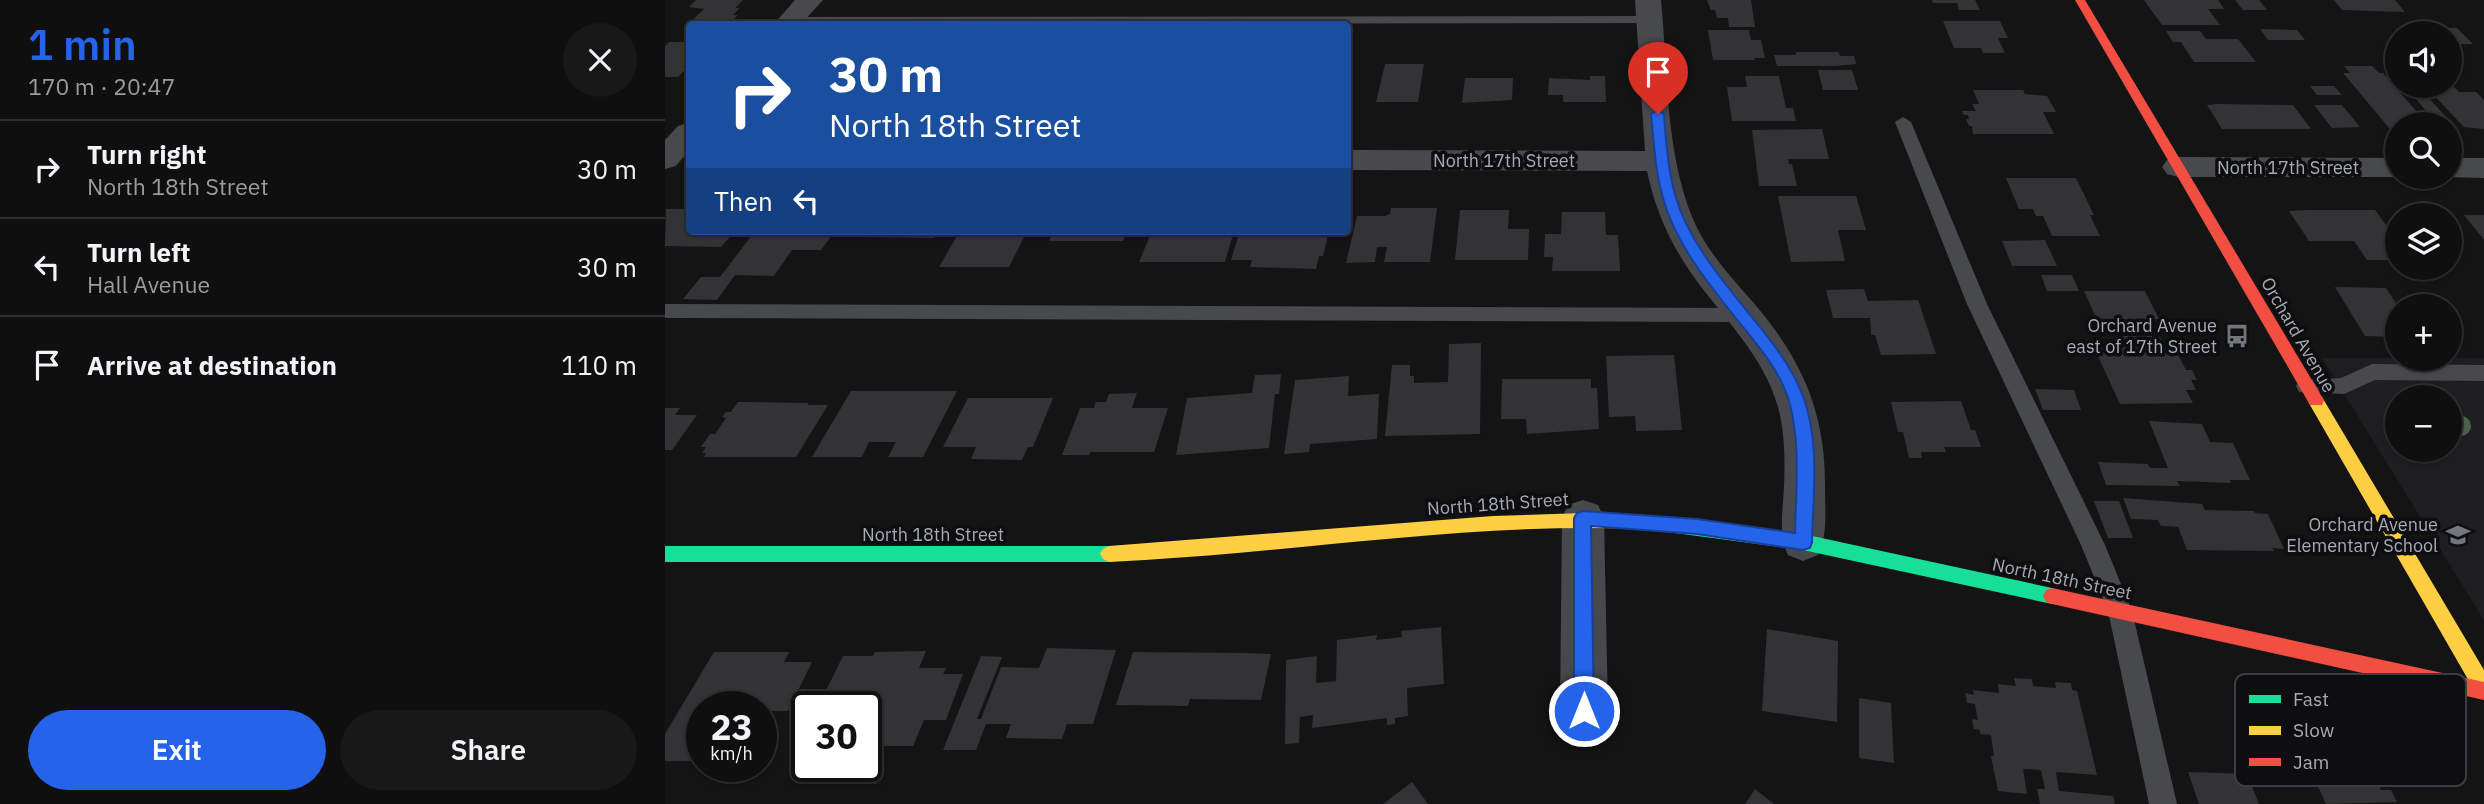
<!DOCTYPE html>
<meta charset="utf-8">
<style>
body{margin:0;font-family:"IBM Plex Sans",sans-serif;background:#181818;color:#f1f3f6;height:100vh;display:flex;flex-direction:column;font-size:26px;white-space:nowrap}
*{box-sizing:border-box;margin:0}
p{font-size:23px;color:#9b9c9e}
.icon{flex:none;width:38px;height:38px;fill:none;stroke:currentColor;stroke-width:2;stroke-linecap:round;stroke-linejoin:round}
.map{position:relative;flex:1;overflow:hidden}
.details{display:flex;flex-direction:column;background:#0f0f0f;width:665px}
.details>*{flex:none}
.banner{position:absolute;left:21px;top:21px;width:665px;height:214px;border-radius:7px;box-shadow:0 2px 5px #0004,0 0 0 2px #2f2f2f;background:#1a4fa0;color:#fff;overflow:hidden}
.fabs{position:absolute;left:1720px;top:21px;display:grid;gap:14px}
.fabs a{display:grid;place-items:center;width:77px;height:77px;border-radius:50%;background:#0f0f0f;box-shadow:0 2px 5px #0004,0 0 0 2px #2f2f2f;font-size:35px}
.speed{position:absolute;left:21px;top:691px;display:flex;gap:14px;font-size:35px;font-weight:700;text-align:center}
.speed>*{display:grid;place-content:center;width:91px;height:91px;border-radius:50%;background:#0f0f0f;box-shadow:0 2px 5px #0004,0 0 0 2px #2f2f2f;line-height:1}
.speed small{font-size:18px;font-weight:400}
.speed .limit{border:4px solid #111;border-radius:10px;background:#fff;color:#111}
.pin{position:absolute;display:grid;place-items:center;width:60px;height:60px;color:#fff;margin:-72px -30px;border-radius:50% 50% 50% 0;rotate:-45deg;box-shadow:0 0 7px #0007}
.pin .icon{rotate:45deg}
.me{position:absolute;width:77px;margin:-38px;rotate:0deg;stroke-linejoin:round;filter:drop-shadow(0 0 5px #0008)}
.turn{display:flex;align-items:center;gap:24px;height:147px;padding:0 28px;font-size:32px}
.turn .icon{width:91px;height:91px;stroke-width:2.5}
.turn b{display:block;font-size:49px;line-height:60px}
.then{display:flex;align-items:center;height:66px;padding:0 28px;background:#0003;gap:14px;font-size:26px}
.round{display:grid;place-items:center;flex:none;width:74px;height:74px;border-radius:37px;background:#181818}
.headline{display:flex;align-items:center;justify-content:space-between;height:119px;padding:0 28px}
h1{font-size:42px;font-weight:600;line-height:52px;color:#2563eb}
.button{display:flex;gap:14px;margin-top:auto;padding:14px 28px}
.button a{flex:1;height:80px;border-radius:42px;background:#2563eb;color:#fff;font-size:28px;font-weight:600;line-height:80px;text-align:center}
.button a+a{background:#181818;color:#f1f3f6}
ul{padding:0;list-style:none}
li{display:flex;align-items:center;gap:21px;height:98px;padding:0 28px;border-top:2px solid #2f2f2f}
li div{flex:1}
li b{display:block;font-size:26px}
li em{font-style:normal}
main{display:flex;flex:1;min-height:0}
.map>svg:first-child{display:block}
.built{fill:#1e1e20;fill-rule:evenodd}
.building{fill:#333335}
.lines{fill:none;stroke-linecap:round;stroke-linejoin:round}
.lane{fill:#48494d;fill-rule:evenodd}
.street{fill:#48494d;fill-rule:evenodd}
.fast{fill:#16e098;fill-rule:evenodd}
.slow{fill:#ffcf43;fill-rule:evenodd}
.jam{fill:#f24e42;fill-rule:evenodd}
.tree{fill:#4d614e}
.route{fill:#2563eb;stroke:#184099;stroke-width:2}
.labels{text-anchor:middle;stroke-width:7;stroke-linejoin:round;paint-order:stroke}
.street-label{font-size:18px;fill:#a5abb5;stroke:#0e0e10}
.poi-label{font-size:18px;fill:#a5abb5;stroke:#0e0e10;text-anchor:end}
.key{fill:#0e0e10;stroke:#3b3d42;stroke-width:2}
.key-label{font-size:19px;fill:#a5abb5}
</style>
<main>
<section class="details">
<div class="headline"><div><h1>1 min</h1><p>170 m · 20:47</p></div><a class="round"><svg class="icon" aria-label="close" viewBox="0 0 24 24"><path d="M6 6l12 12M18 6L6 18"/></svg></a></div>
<ul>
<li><svg class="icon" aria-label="right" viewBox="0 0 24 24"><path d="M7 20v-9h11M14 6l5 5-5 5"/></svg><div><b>Turn right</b><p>North 18th Street</p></div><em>30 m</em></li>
<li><svg class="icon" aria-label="left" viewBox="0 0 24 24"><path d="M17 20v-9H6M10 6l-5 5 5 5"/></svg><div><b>Turn left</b><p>Hall Avenue</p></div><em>30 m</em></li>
<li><svg class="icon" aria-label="arrive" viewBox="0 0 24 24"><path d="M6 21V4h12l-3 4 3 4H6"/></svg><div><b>Arrive at destination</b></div><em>110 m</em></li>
</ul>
<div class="button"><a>Exit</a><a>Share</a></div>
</section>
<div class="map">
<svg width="1819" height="804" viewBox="0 0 1819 804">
<rect width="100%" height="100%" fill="#141414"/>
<path class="built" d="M1657 358H1819V620ZM1732 397H1785V450H1732Z"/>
<g class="building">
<polygon points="31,0 78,0 70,8 75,8 68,15 73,15 68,20 59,24 24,24 24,28 19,28 39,9 24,7"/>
<polygon points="1042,0 1086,0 1090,27 1064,27 1063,18 1052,18 1050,10 1046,10"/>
<polygon points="1267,0 1310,0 1315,10 1294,10 1292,3 1268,3"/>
<polygon points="1479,0 1553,0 1559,9 1543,9 1555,25 1497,25"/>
<polygon points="1570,0 1594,0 1602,10 1578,10"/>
<polygon points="1669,0 1730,0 1740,12 1677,10"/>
<polygon points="1278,21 1335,21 1343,38 1333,38 1340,53 1318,53 1316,48 1289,48"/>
<polygon points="1760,28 1792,28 1808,44 1785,44 1785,33 1766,33"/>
<polygon points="1595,29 1632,30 1640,40 1603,40"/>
<polygon points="1043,30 1084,30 1086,40 1096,40 1100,58 1089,58 1090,60 1048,60"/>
<polygon points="1501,31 1535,31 1541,39 1573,39 1591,62 1529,62 1516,42 1508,42"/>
<polygon points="4,42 24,42 24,60 18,67 23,67 13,77 0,77 0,46"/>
<polygon points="1131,52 1174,52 1175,56 1189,56 1191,64 1171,66 1112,66 1109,55 1131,55"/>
<polygon points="720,64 759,64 753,102 711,102"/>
<polygon points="1679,66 1707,66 1714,73 1718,73 1753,113 1763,113 1749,97 1763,97 1782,118 1756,118 1762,124 1732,124 1732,129 1725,129 1678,73 1685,73"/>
<polygon points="1153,70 1187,70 1193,90 1158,90"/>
<polygon points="925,76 940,76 941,102 898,102 898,95 883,95 884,78 925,80"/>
<polygon points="1080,76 1114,76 1121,108 1128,108 1131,121 1067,121 1062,87 1082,87"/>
<polygon points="800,78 848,78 847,100 797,103"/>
<polygon points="1785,83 1794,92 1811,92 1819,100 1819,129 1799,127 1760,86 1785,86"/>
<polygon points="1645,86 1669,86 1677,95 1652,95"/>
<polygon points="1308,90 1358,90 1360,94 1382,96 1391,112 1378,112 1389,134 1308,134 1307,126 1304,126 1301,119 1304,119 1303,115 1299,115 1297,111 1311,111 1307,104 1314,104"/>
<polygon points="1551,104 1628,105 1646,129 1557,129 1542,105"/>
<polygon points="1649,105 1677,105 1695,127 1667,128"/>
<polygon points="1157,129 1164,159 1123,159 1124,164 1127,164 1132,186 1094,186 1087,130"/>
<polygon points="1341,178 1411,178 1429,215 1425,215 1435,236 1387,236 1378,216 1371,216 1368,209 1354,209"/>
<polygon points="1113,196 1191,196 1201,230 1173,230 1180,261 1126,262"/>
<polygon points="726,208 772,208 765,262 719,262 722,247 712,247 710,262 681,263 692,216 720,216 725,214"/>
<polygon points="1,209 24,209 24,231 70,231 56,247 0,246"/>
<polygon points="795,210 844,210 843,229 864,229 863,260 790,260"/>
<polygon points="1644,210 1710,210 1732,240 1732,260 1702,260 1689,241 1644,241 1624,211"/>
<polygon points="897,212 940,212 941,235 953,235 955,271 887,271 888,257 879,257 880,234 896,234"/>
<polygon points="1799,215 1819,215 1819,240"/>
<polygon points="90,231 170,231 156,250 127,250 109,276 70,275 52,300 18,299 36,277 55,277"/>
<polygon points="204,231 273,231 269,238 199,237"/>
<polygon points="340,231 362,231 344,267 274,267 293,234 338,234"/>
<polygon points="389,231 462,231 458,241 384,241"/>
<polygon points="487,231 569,231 560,262 474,262"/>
<polygon points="575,231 664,231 658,256 654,256 651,269 585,267 587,260 566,260"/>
<polygon points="1380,240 1392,266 1347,266 1337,241"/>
<polygon points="1376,275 1407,275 1414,291 1382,291"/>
<polygon points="1670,287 1721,288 1732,305 1732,337 1700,336"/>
<polygon points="1199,289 1203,301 1253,300 1271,354 1216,355 1210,335 1206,335 1205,318 1168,318 1161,290"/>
<polygon points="1419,291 1480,291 1494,319 1433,322"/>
<polygon points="1453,336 1494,336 1504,353 1512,353 1521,370 1527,370 1532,380 1526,380 1531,390 1521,390 1528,403 1455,404 1432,354 1435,354 1433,348 1459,348"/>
<polygon points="816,343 815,434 720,436 727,365 745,365 745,376 749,376 749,383 783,382 784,344"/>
<polygon points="1009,355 1017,430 971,431 970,416 944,417 941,356"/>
<polygon points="616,374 614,394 610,394 604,448 511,455 522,398 587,393 590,375"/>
<polygon points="684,376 683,396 714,394 712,439 645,444 644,452 619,454 630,380"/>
<polygon points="837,379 926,379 926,388 932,388 934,429 862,434 861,419 836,419"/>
<polygon points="1370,389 1409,390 1416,410 1378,410"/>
<polygon points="186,391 292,391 258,457 223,457 231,442 204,442 197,457 147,457"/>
<polygon points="472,393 467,408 503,408 489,452 425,452 424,455 397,455 415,408 429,408 431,402 441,402 444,394"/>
<polygon points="303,398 388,398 368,447 363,447 357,460 306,459 311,447 278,447"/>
<polygon points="1296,401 1306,430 1310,430 1316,447 1279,447 1281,452 1256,452 1257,458 1244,458 1238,432 1233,432 1226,402"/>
<polygon points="73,402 144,403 142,405 163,405 131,457 39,457 41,453 37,453 41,447 36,447 45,434 50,434 61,418 57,417 61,412 66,412"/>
<polygon points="0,408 15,408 10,415 32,415 7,450 0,450"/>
<polygon points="1484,421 1537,424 1545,442 1568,443 1585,480 1565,480 1566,483 1512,481 1515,486 1441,485 1433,462 1483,464 1485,468 1503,468"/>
<polygon points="1458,498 1537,504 1540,510 1589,511 1590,513 1603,514 1619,549 1607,548 1609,551 1522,550 1513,527 1496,526 1493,520 1466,519"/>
<polygon points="1429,501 1454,501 1468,538 1443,538"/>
<polygon points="776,627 779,684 742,688 743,716 730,718 730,724 722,725 722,718 647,728 648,715 635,717 634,743 620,744 621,660 652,656 651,683 671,681 672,640 712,635 711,640 737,637 736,631"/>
<polygon points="1102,629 1173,641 1172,722 1097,711"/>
<polygon points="382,648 451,650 428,724 402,724 397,739 341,738 346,724 321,724 311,750 278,750 316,656 337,657 312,719 316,719 336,667 374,668"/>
<polygon points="261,651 254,668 281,668 278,674 298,674 281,720 259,720 248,746 201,746 201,707 153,707 178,656 208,656 210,652"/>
<polygon points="49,652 124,652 119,662 147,662 123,711 96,711 96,707 37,707 37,744 27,761 0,761 0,734"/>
<polygon points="468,652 579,653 606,654 596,700 525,699 523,706 451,705"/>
<polygon points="1349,678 1367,679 1368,686 1391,688 1390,682 1406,683 1407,690 1412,691 1432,775 1391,772 1394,791 1448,796 1450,804 1375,804 1372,789 1380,789 1376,770 1358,769 1362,794 1333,791 1326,756 1329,756 1326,735 1315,734 1315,730 1309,729 1307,719 1313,720 1310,704 1302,703 1300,693 1309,695 1308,690 1334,693 1333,684 1351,686"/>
<polygon points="1194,698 1226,703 1229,763 1194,758"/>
<polygon points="1643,765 1704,765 1716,790 1726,790 1732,802 1661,804"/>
<polygon points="1523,772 1582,774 1594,804 1534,804"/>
<polygon points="747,782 763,804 718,804"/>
<polygon points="1090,789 1109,804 1080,804"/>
</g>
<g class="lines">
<g class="lane">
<polygon points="985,16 990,17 992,20 990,23 121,24 118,21 125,17"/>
<polygon points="1238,117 1246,122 1322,304 1440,545 1467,611 1512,804 1484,804 1443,611 1416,545 1302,304 1230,122"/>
<polygon points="0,304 1077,308 1084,310 1087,315 1084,320 1077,322 0,318"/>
<polygon points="1707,364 1819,365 1819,381 1710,380 1679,394 1634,392 1631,386 1634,380 1676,378"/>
</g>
<g class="street">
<polygon points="130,0 158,0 136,24 109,24"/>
<path d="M970 0H996C1003 72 1000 151 1028 219 1041 250 1065 276 1087 301 1136 358 1161 411 1160 488 1160 510 1163 534 1153 555L1138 561 1123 555C1113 534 1118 510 1119 487 1120 461 1120 433 1113 407 1098 354 1057 317 1026 273 1004 241 990 209 982 171L682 170V150L980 151Z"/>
<polygon points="24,123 24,150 11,166 0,169 0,140 13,126"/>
<polygon points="1513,157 1732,158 1732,177 1736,177 1513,177 1502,174 1497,167 1502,160"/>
<polygon points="1785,158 1819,158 1819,178 1781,177 1785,177"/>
<polygon points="918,500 933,505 939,518 943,711 936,727 919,734 902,727 895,711 897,518 903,505"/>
</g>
<g class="fast">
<polygon points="980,515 1138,534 1387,588 1393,590 1396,596 1393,602 1387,604 1138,550 980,529 974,527 971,522 974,517"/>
<polygon points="0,546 444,546 450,549 453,554 450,559 444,562 0,562"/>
</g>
<g class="slow">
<polygon points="1651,395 1657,397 1819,670 1819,697 1812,695 1645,405 1643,401 1645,397"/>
<path d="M919 513 980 515 986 517 989 522 986 527 980 529C813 522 647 550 480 560L444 562 438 559 435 554 438 549 444 546 828 516Z"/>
</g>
<g class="jam">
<polygon points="1410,0 1420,0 1657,397 1659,401 1657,405 1645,405"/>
<polygon points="1387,588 1819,682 1819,700 1387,604 1381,602 1378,596 1381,590"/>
</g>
</g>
<circle class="tree" cx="1796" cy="426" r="10"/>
<path class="route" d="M993 110 999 114C1001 142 1003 171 1011 198 1023 238 1052 274 1078 306 1101 335 1127 364 1139 399 1155 444 1148 496 1147 542L1145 548 1138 550 1032 534 926 526 929 711 926 718 919 721 912 718 909 711V518L912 513 918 511 1032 519 1130 533C1131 489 1136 444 1124 401 1114 367 1087 339 1066 312 1040 279 1009 240 998 198 990 171 989 142 986 114Z"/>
<defs>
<g id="bus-bare" transform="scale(1.89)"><path d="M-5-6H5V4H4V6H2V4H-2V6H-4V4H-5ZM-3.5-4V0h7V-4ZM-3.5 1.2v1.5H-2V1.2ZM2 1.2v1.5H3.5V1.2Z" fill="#72767d" stroke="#0e0e10" stroke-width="2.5" paint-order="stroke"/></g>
<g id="school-bare" transform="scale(1.89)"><path d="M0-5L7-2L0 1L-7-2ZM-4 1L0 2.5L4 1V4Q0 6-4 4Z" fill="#72767d" stroke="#0e0e10" stroke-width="2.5" paint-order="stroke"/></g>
</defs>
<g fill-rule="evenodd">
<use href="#bus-bare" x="1572" y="336"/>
<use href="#school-bare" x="1793" y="535"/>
</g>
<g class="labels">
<g class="street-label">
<text x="839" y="167">North 17th Street</text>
<text x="1623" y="174">North 17th Street</text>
<text transform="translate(1633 335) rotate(60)" y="6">Orchard Avenue</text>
<text transform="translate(833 504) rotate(-4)" y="6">North 18th Street</text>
<text x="268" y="541">North 18th Street</text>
<text transform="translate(1397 579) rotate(12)" y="6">North 18th Street</text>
</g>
<g class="poi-label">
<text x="1552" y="332">Orchard Avenue<tspan x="1552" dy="21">east of 17th Street</tspan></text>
<text x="1773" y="531">Orchard Avenue<tspan x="1773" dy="21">Elementary School</tspan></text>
</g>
</g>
<rect x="1570" y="674" width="231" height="112" rx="10" class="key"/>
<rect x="1584" y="695" width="32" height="8" fill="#16e098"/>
<rect x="1584" y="726" width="32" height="9" fill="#ffcf43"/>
<rect x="1584" y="758" width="32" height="8" fill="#f24e42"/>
<g class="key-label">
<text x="1628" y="706">Fast</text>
<text x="1628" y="737">Slow</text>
<text x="1628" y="769">Jam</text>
</g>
</svg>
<div class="fabs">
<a><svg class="icon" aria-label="sound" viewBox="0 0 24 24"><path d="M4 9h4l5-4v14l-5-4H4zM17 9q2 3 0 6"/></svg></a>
<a><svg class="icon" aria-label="search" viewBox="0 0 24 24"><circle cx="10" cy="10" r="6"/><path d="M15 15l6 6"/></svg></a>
<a><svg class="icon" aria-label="layers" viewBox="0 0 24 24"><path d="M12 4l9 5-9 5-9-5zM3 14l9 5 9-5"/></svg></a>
<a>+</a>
<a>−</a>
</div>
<div class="speed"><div>23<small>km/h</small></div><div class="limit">30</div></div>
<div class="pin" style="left:993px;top:114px;background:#d93025"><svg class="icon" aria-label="arrive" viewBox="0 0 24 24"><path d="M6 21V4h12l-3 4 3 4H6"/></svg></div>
<svg class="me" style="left:919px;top:711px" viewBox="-20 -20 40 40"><circle r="17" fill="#2563eb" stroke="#fff" stroke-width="3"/><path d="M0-11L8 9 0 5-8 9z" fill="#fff"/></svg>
<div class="banner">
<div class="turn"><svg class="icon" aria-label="right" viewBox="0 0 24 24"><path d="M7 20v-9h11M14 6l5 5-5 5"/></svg><div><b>30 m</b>North 18th Street</div></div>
<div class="then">Then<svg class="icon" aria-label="left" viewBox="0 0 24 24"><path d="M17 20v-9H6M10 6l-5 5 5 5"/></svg></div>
</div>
</div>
</main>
